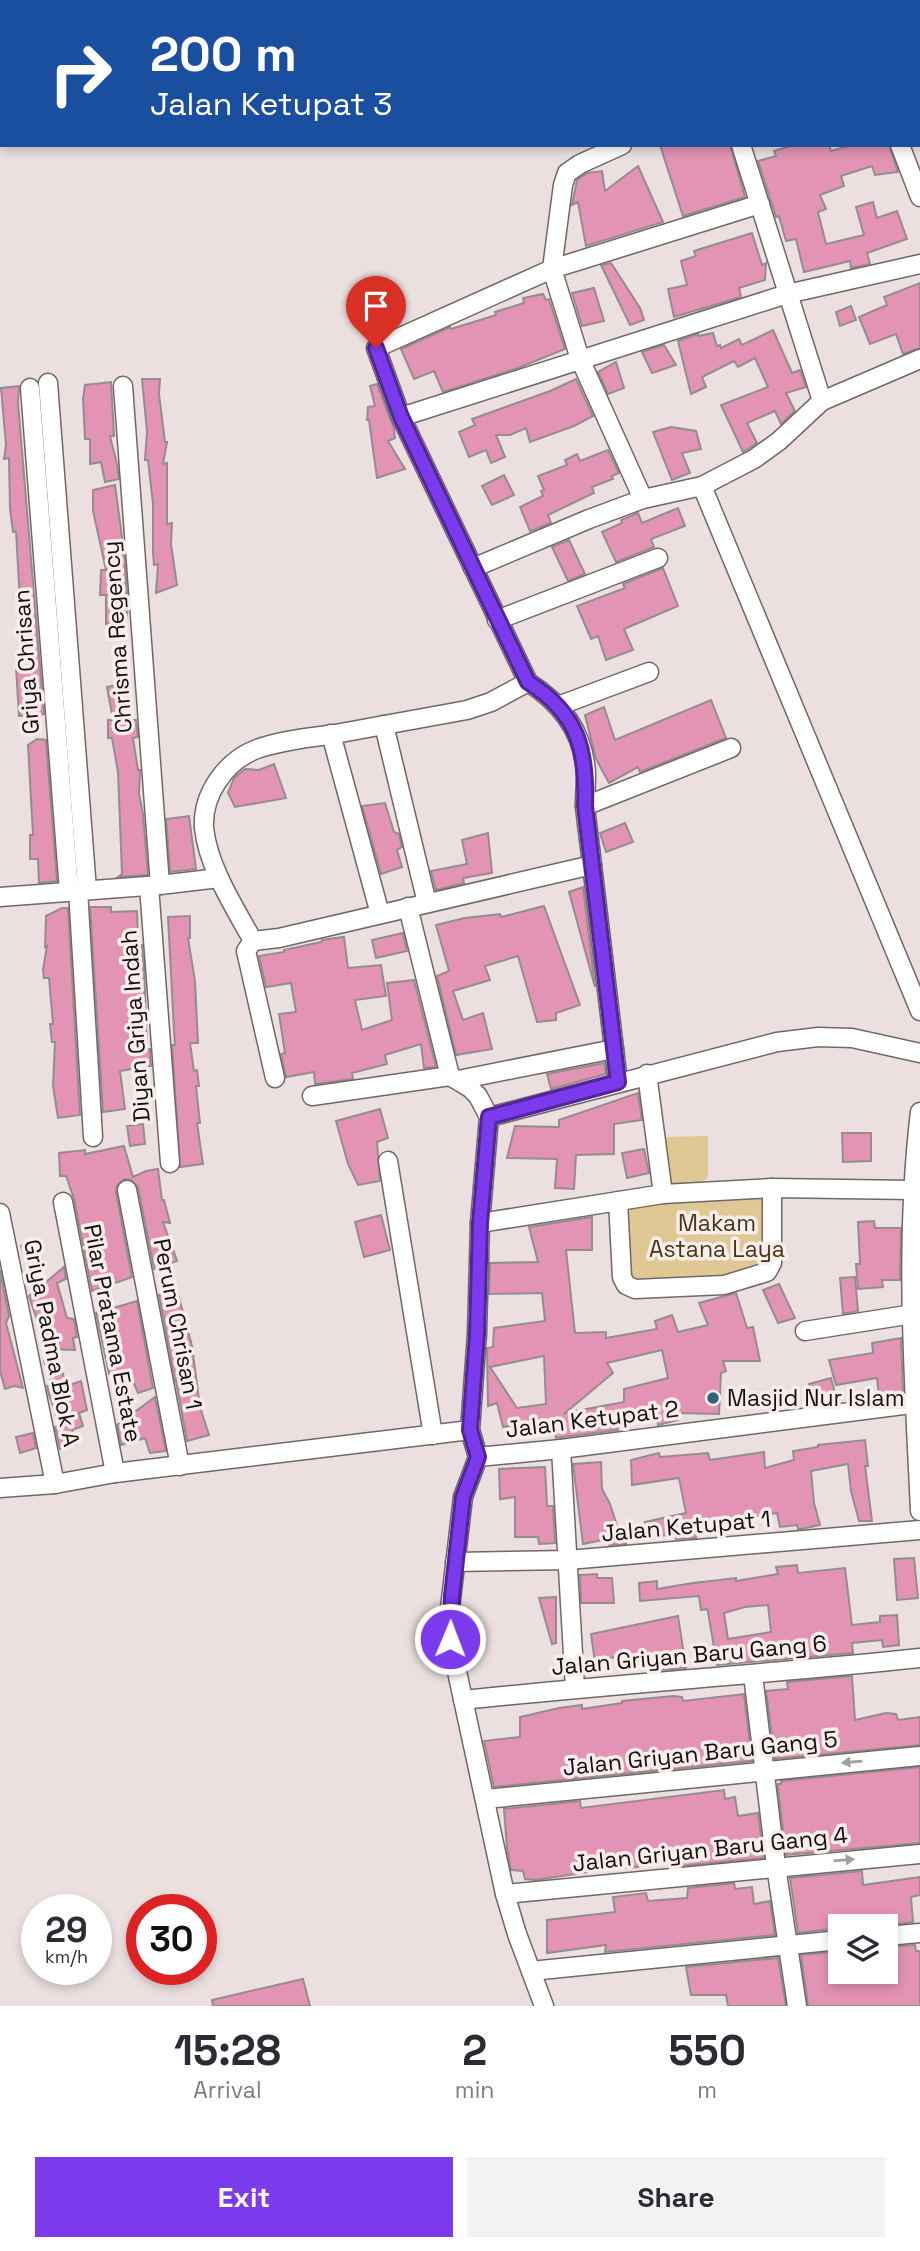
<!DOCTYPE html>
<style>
body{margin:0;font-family:"Space Grotesk",sans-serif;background:#f2f2f3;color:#2b2b33;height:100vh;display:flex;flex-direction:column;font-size:26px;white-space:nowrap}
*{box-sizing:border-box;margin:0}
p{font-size:23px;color:#7c7c81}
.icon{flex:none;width:38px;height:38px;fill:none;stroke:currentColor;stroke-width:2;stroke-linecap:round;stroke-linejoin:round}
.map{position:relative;height:2006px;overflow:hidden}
.panel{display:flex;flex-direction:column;background:#fff;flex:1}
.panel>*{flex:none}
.hud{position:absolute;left:0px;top:0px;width:920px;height:147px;box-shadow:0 4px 10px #0003;background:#1a4fa0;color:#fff;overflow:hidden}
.fabs{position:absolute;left:828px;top:1914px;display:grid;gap:14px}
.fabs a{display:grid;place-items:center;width:70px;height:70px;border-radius:0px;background:#fff;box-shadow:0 4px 10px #0003;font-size:35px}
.speed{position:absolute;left:21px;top:1894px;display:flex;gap:14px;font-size:35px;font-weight:700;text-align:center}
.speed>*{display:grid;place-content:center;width:91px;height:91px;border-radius:50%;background:#fff;box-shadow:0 4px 10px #0003;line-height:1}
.speed small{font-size:18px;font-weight:400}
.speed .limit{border:10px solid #d22;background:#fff;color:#111}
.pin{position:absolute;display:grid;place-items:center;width:60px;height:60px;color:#fff;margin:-72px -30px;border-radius:50% 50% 50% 0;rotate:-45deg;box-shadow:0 0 7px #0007}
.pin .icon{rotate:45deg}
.me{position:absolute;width:77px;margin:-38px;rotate:1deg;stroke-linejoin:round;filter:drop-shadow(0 0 5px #0008)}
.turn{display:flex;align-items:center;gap:24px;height:147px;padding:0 35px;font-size:32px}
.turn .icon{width:91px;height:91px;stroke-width:2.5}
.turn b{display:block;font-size:49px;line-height:60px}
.eta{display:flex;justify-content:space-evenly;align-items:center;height:119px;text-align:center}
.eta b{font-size:42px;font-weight:700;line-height:49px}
.cta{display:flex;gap:14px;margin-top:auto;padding:14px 35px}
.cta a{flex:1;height:80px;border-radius:0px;background:#7c3aed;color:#fff;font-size:28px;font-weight:700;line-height:80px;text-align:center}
.cta a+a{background:#f2f2f3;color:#2b2b33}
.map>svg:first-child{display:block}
.green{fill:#e0c895}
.building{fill:#e393b4;stroke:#958c8f;stroke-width:2;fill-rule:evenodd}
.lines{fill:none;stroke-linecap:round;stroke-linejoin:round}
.minor-casing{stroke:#716766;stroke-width:21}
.minor{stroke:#fff;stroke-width:18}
.oneway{fill:#a19f9f}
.route-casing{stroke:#51269a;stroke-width:18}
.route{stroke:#7c3aed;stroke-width:12}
.poi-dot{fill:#2a647d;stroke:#f9edec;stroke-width:2.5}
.labels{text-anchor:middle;stroke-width:7;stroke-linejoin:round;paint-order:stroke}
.street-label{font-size:23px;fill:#13100f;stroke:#f9edec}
.park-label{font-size:23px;fill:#443614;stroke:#f9edec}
.poi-label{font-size:23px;fill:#13100f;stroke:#f9edec;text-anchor:start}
</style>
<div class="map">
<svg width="920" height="2006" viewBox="0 0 920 2006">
<rect width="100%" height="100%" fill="#ebe0df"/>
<g class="green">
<path d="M708 1136V1177C698 1188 684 1187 670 1183L666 1173 664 1137Z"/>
<polygon points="769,1195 763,1269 725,1279 630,1281 627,1203"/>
</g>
<g class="building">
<polygon points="660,145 730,145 745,197 683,216"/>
<polygon points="794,145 829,145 831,151 852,145 889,145 898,172 875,175 872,166 841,176 844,186 820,195 826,209 818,212 826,244 864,235 856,207 873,202 877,218 897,211 907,239 867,253 870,264 851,268 850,261 804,272 796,239 786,241 779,216 776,217 758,161 776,156 774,151"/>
<polygon points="638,166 663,222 586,246 578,202 572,205 577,180 587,173 602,171 605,191"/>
<polygon points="752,233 762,265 766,263 765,280 739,288 741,297 674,317 668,289 687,285 681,261 696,256 694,251"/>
<polygon points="611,263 640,308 644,320 630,325 601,265"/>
<polygon points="920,283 920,348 903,354 896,334 870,344 859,317 887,305 884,297"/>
<polygon points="594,288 604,321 582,326 572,293"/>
<polygon points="543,294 546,300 549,299 565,349 518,368 443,392 434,371 414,379 401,349 450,327 451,329 496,315 495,312 524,303 523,298"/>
<polygon points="851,306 856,320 840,326 836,312"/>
<polygon points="773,330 792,373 800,370 806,387 786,393 795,411 781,424 775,411 747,423 757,443 743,452 721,405 768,387 755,358 738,367 734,361 702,377 706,387 691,394 678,341 698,334 698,336 713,333 717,346 720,345 721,348 739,339 742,345"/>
<polygon points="664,345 676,365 652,373 642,352"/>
<polygon points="616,362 624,388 608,394 598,372"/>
<polygon points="142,379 160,379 159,394 165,442 167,442 163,464 167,463 167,524 172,523 171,544 177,585 156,593 158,564 154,565 153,553 153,504 148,460 145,460 147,432"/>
<polygon points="576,379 593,416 574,426 530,442 526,428 510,435 496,435 505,457 491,463 486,450 469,457 459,432 475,425 472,419 550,391"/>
<polygon points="111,382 114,436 110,436 117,464 119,479 105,482 101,462 90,464 90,439 85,439 83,399 85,385"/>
<polygon points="377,384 394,429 395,438 388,441 405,469 377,478 369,420 367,420 368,407 375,406 370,386"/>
<polygon points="19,386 18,403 44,714 19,716 16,667 32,667 28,619 21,619 16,531 13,532 10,509 9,458 4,459 6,445 1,388"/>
<polygon points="671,427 696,431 701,449 682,453 690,473 672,480 653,432"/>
<polygon points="608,450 619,473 612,476 613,479 592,487 594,493 548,515 551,523 530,531 520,507 543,496 541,491 544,490 538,476 567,465 565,460 577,454 580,461"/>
<polygon points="504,475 514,495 492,505 482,486"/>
<polygon points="115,485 124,552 128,606 126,620 106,624 106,595 100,595 101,570 106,570 93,511 93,490"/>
<polygon points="678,508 685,526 651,539 654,547 616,562 602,532 622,523 621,520 638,513 642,523"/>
<polygon points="569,540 585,574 568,581 552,547"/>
<polygon points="663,568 678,606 624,629 633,650 606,660 598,636 591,639 577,606 625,588 623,584"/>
<polygon points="125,683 131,720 136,720 138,737 133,738 138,770 140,770 139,794 143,814 148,875 118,877 122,874 118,772 112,738 108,738 108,720 113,720 107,687"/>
<polygon points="711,700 726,738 640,772 638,767 609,783 596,759 585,715 604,707 615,740"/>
<polygon points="37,739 46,740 57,881 39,883 38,859 30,859 30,835 33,835 28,745"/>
<polygon points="274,764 286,798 235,807 228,793 234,778 245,769 259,770"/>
<polygon points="385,803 394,832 399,834 402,847 397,850 402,867 381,874 362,806"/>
<polygon points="189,816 196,869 170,872 166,819"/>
<polygon points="625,823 633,842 606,852 600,833"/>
<polygon points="488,833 492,873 463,878 464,883 436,890 431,871 467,864 462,840"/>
<polygon points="583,887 595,987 569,892"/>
<polygon points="544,906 580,1005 556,1013 556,1020 537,1022 518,956 485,966 490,980 453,991 463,1020 483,1013 492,1049 456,1055 437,976 449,971 436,925 465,918 500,914 501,917"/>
<polygon points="90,907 111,907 111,912 137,911 138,945 142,945 144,966 147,1049 150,1049 151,1066 120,1071 125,1109 103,1112"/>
<polygon points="62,908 68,908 80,1115 58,1118 53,1086 55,1042 52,1042 50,1024 53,1024 49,978 44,978 43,970 47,946 45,947 46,916"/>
<polygon points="190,916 190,938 188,938 195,981 198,1043 190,1043 194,1071 197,1070 199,1086 196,1086 200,1123 197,1123 203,1164 180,1167 172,1045 175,1045 174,1030 168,917"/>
<polygon points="403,933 407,951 376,958 372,940"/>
<polygon points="344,937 348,968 381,965 386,996 355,1000 362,1030 392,1020 387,983 414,980 436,1067 424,1068 421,1044 385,1055 387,1064 352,1073 353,1079 315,1084 314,1072 286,1077 281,1054 285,1053 279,1014 296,1012 291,983 266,987 259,956 284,952 284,950 321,942 322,940"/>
<polygon points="604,1063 606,1074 551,1089 547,1074"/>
<polygon points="638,1093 642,1120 614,1124 614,1154 576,1155 574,1189 555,1188 557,1159 507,1158 515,1126 559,1127 559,1120"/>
<polygon points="380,1109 388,1138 377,1142 380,1181 358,1185 348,1164 336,1121"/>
<polygon points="143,1124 145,1144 130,1146 127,1126"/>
<polygon points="842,1133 871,1133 871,1161 843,1162"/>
<polygon points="124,1146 133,1177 146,1171 158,1169 162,1200 164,1200 170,1223 163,1222 177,1261 154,1269 138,1187 131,1180 124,1179 117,1186 116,1192 132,1277 92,1291 84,1251 100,1238 83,1245 74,1199 66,1176 60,1176 59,1153 85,1150 85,1154"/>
<polygon points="644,1149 649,1173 627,1178 622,1153"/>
<polygon points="381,1215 390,1250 364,1257 355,1222"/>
<path d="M592 1217V1250H566L575 1333 606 1332V1338L657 1329 655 1321 672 1315 678 1332 708 1325 699 1303 736 1293 747 1328 753 1327 760 1361H723L726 1371 721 1373 719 1414 678 1413V1420L658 1425 657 1415 617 1424 618 1430 556 1438 553 1420 503 1427 497 1403 488 1406 487 1348 493 1347 494 1328 545 1321 542 1293 489 1294 490 1263 538 1262 529 1227ZM662 1350 668 1378 624 1389V1402L565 1413 613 1373 607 1363ZM544 1356 546 1404 517 1408 490 1367Z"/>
<polygon points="874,1221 875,1228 901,1228 900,1280 882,1280 883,1287 858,1289 856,1264 860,1264 858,1222"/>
<polygon points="28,1240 37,1242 42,1261 29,1266 21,1246"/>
<polygon points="64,1267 66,1279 57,1283 67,1318 74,1319 77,1337 73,1338 75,1350 47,1349 29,1296"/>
<polygon points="0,1270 9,1316 6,1323 23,1388 14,1386 5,1389 0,1371"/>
<polygon points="855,1277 858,1311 843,1314 840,1278"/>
<polygon points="779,1284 795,1318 778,1323 763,1290"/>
<polygon points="177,1290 192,1346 200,1407 209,1435 187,1441 176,1382 179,1380 175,1381 159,1295"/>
<polygon points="137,1301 153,1388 138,1393 128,1369 109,1374 96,1313"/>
<polygon points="901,1338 903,1394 879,1397 877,1378 836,1385 829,1360 873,1353 872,1343"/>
<polygon points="57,1357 67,1386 81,1381 87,1410 79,1413 83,1426 72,1430 76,1444 60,1449 55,1427 60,1425 49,1395 47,1386 52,1384 44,1361"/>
<polygon points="831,1378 836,1397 816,1405 809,1384"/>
<polygon points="155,1397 166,1451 150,1453 145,1438 121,1445 117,1425"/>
<polygon points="33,1433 36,1448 20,1453 16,1437"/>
<polygon points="865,1440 868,1466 865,1466 872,1521 859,1521 851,1491 848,1464 811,1471 814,1503 820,1525 801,1529 798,1529 797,1525 780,1527 777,1513 695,1527 696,1538 676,1539 676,1535 650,1536 645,1522 686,1513 679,1478 632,1485 631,1460 659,1453 660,1457 708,1453 710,1460 764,1452 765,1468 794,1460 793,1451 818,1447 818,1445"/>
<polygon points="601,1462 602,1489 610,1504 619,1532 626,1532 626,1544 609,1545 608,1539 583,1544 573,1464"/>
<polygon points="545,1467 547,1506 553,1506 555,1543 539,1544 538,1537 515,1537 515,1497 500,1499 499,1469"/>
<polygon points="914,1558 918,1598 897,1600 894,1559"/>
<path d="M797 1565 798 1573 845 1568 852 1625 880 1622V1616L897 1615 899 1645 883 1647 882 1640 852 1643 853 1653 717 1665 708 1612 707 1609 701 1610 699 1596 640 1601 639 1583 657 1581V1589L693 1583 736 1578V1581L778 1574 776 1567ZM768 1605 771 1632 728 1639 724 1613 745 1607Z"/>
<polygon points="597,1574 597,1578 612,1578 614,1603 581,1603 580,1575"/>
<polygon points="556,1597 556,1643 552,1644 539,1598"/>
<polygon points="678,1616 686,1668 661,1670 659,1656 629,1670 627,1654 595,1662 591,1634"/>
<polygon points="852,1676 855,1720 886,1713 896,1714 898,1720 920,1717 920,1745 775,1759 766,1691 788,1689 787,1682"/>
<polygon points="744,1694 752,1761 494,1787 484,1741 520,1737 520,1717 559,1708 582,1705 582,1709 622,1703 622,1701 673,1696 682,1697 683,1701"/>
<polygon points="920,1767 920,1843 786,1855 778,1788 778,1784 781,1784 781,1781"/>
<polygon points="724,1790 725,1799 735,1797 738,1816 758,1813 764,1858 682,1866 678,1852 638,1864 638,1867 595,1869 595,1871 536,1880 525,1879 523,1871 511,1870 507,1848 504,1809 580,1801 581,1808"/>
<polygon points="862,1871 863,1885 920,1877 920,1895 911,1897 913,1922 880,1927 831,1927 831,1929 798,1933 790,1878"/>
<polygon points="734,1883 735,1889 752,1887 754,1904 770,1901 775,1935 605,1952 606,1945 547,1953 547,1920 615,1912 613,1897 646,1893 648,1901 687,1898 688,1888"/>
<polygon points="915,1945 916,1951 920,1951 920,2006 808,2006 801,1955 833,1952 834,1957 840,1956 840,1972 886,1972 886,1947"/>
<polygon points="778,1958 786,2006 728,2006 726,1995 691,1995 686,1967"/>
<polygon points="303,1979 310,2006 213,2006 212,2000"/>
</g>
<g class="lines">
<g class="minor-casing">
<g id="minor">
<polyline points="685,0 685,2"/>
<polyline points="919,110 920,109"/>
<polyline points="741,145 822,401"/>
<polyline points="900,145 920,197"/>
<polyline points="48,383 87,890"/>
<polyline points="123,386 160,885"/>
<polyline points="30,388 69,891"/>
<polyline points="401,417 787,294 920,264"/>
<polyline points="702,486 920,1011"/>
<polyline points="643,499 580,359 552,269 760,204"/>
<polyline points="473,568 589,519 643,499 702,486 754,459 779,441 822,401 920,359"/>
<polyline points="497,620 658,558"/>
<path d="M528 682C561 703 584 733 586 774 586 785 585 795 585 806 587 826 590 846 592 865"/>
<polyline points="558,706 649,672"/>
<polyline points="384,725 427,903"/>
<polyline points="331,734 380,914"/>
<polyline points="585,806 731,748"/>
<polyline points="149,886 170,1163"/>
<polyline points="78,890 93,1137"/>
<polyline points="0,897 160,885 219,878"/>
<polyline points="408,907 450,1076"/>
<polyline points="253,941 246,951 275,1078"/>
<polyline points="647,1074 663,1194"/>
<polyline points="458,1080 614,1049"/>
<path d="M618 1082 592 865 279 938 253 941C235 908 208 867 204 828 202 795 225 761 257 749 282 740 309 738 335 734 379 726 423 718 467 710L491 702 528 682 401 417 376 348 552 269 563 185 567 173 580 164 622 145"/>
<polyline points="312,1096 450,1076 470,1088 478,1096 489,1117 480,1223 477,1334 470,1430 478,1457 463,1497 450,1608 450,1639 505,1894 517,1934 544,2006"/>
<path d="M920 1112C904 1244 914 1378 920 1511"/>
<polyline points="489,1117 777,1042 818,1037 852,1038 920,1053"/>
<polyline points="388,1161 433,1435"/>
<polyline points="127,1190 180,1466"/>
<polyline points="618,1201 622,1277 626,1285 635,1289 724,1285 767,1272 772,1263 772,1188"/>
<polyline points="63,1202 115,1473"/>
<polyline points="0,1213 55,1484"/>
<polyline points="480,1223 663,1194 772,1188 913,1190"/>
<polyline points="805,1331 913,1314"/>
<polyline points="561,1449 575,1688"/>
<polyline points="478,1457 561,1449 920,1403"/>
<polyline points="0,1488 55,1484 115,1473 470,1430"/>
<polyline points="455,1562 568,1560 920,1530"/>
<polyline points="753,1675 776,1866 797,2006"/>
<path d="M463 1700C615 1684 768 1674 920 1658"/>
<polyline points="486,1799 920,1756"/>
<polyline points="505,1894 920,1854"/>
<polyline points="886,1936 920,1933"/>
<polyline points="531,1971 840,1940"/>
</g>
</g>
<use href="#minor" class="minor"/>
</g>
<defs><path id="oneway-solid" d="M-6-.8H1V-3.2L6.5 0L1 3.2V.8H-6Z" transform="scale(1.75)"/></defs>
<g class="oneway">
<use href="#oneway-solid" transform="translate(852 1762) rotate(175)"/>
<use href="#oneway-solid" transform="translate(844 1860) rotate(-5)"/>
</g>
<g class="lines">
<g class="route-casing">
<path id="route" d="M376 348 401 417 528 682C578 714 587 749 585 806L618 1082 489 1117 480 1223 477 1334 470 1430 478 1457 463 1497 452 1596 450 1639"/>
</g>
<use href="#route" class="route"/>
</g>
<circle class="poi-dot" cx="713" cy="1398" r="7"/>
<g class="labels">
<g class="street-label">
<text transform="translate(117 637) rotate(-94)" y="8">Chrisma Regency</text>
<text transform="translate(26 662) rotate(-94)" y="8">Griya Chrisan</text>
<text transform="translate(135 1026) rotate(-94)" y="8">Diyan Griya Indah</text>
<text transform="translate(178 1324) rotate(79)" y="8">Perum Chrisan 1</text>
<text transform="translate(113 1333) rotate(79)" y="8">Pilar Pratama Estate</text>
<text transform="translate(52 1343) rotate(79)" y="8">Griya Padma Blok A</text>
<text transform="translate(592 1419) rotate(-7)" y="8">Jalan Ketupat 2</text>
<text transform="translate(686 1526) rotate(-5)" y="8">Jalan Ketupat 1</text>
<text transform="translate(689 1655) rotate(-5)" y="8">Jalan Griyan Baru Gang 6</text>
<text transform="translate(700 1753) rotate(-6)" y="8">Jalan Griyan Baru Gang 5</text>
<text transform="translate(710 1849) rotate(-6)" y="8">Jalan Griyan Baru Gang 4</text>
</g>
<g class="park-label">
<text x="717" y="1231">Makam<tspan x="717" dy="26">Astana Laya</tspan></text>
</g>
<g class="poi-label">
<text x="727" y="1406">Masjid Nur Islam</text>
</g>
</g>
</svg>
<div class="fabs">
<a><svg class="icon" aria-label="layers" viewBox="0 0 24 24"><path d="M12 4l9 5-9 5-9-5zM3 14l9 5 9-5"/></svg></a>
</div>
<div class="speed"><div>29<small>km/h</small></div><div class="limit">30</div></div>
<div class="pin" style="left:376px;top:348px;background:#d93025"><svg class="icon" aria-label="arrive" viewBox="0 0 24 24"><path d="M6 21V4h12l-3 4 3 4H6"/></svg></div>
<svg class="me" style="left:450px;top:1639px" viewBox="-20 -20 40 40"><circle r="17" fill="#7c3aed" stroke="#fff" stroke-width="3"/><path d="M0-11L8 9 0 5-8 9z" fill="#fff"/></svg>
<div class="hud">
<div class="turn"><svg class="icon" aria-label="right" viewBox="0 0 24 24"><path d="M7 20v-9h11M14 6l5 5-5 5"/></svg><div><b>200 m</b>Jalan Ketupat 3</div></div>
</div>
</div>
<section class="panel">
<div class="eta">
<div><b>15:28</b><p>Arrival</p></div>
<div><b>2</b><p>min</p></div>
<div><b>550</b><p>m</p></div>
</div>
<div class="cta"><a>Exit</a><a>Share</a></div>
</section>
